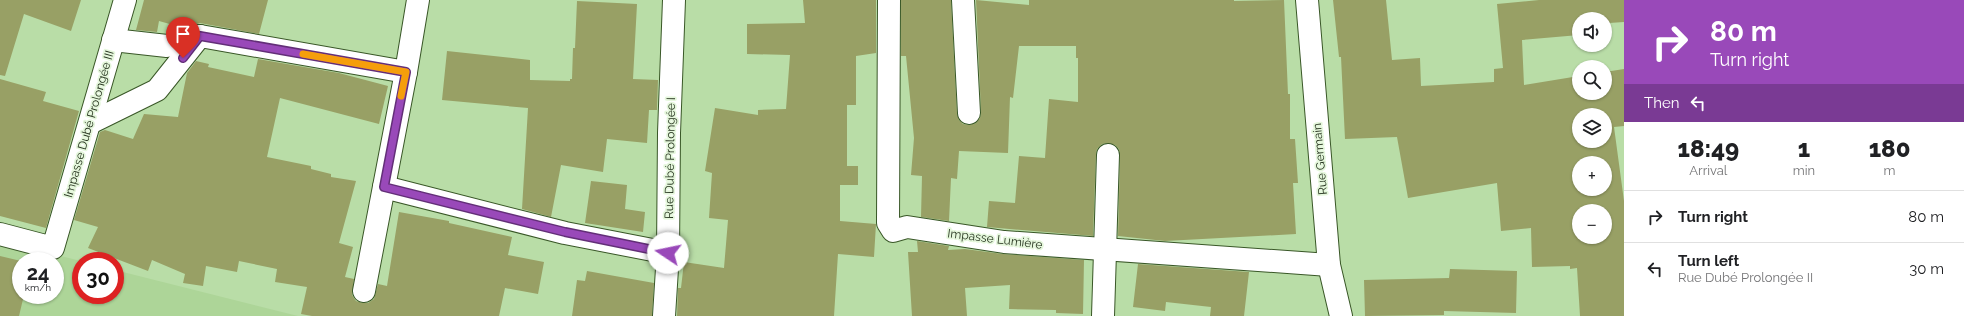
<!DOCTYPE html>
<meta charset="utf-8">
<style>
body{margin:0;font-family:Raleway,sans-serif;background:#f2f2f2;color:#202124;height:100vh;display:flex;flex-direction:column;font-size:15px;white-space:nowrap}
*{box-sizing:border-box;margin:0}
p{font-size:13px;color:#757577}
.icon{flex:none;width:22px;height:22px;fill:none;stroke:currentColor;stroke-width:2;stroke-linecap:round;stroke-linejoin:round}
.map{position:relative;flex:1;overflow:hidden}
.side{display:flex;flex-direction:column;background:#fff;width:340px}
.side>*{flex:none}
.hud{background:#9949b9;color:#fff;overflow:hidden}
.fabs{position:absolute;left:1572px;top:12px;display:grid;gap:8px}
.fabs a{display:grid;place-items:center;width:40px;height:40px;border-radius:50%;background:#fff;box-shadow:0 1px 3px #0004;font-size:20px}
.speed{position:absolute;left:12px;top:252px;display:flex;gap:8px;font-size:20px;font-weight:700;text-align:center}
.speed>*{display:grid;place-content:center;width:52px;height:52px;border-radius:50%;background:#fff;box-shadow:0 1px 3px #0004;line-height:1}
.speed small{font-size:10px;font-weight:400}
.speed .limit{border:6px solid #d22;background:#fff;color:#111}
.pin{position:absolute;display:grid;place-items:center;width:34px;height:34px;color:#fff;margin:-41px -17px;border-radius:50% 50% 50% 0;rotate:-45deg;box-shadow:0 0 4px #0007}
.pin .icon{rotate:45deg}
.me{position:absolute;width:44px;margin:-22px;rotate:281deg;stroke-linejoin:round;filter:drop-shadow(0 0 3px #0008)}
.turn{display:flex;align-items:center;gap:14px;height:84px;padding:0 20px;font-size:18px}
.turn .icon{width:52px;height:52px;stroke-width:2.5}
.turn b{display:block;font-size:28px;line-height:34px}
.then{display:flex;align-items:center;height:38px;padding:0 20px;background:#0003;gap:8px;font-size:15px}
.eta{display:flex;justify-content:space-evenly;align-items:center;height:68px;text-align:center}
.eta b{font-size:24px;font-weight:800;line-height:28px}
ul{padding:0;list-style:none}
li{display:flex;align-items:center;gap:12px;height:52px;padding:0 20px;border-top:1px solid #e0e0e0}
li div{flex:1}
li b{display:block;font-size:15px}
li em{font-style:normal}
main{display:flex;flex:1;min-height:0}
.map>svg:first-child{display:block}
.built{fill:#add598;fill-rule:evenodd}
.building{fill:#98a065;fill-rule:evenodd}
.lines{fill:none;stroke-linecap:round;stroke-linejoin:round}
.minor-casing{stroke:#395727;stroke-width:24}
.minor{stroke:#fff;stroke-width:22}
.route-casing{stroke:#632f78;stroke-width:10}
.route{stroke:#9949b9;stroke-width:7}
.slow{stroke:#f59e0b;stroke-width:7}
.labels{text-anchor:middle;stroke-width:3.5;stroke-linejoin:round;paint-order:stroke}
.street-label{font-size:12px;fill:#25331e;stroke:#e5f7dc}
</style>
<main>
<div class="map">
<svg width="1624" height="316" viewBox="0 0 1624 316">
<rect width="100%" height="100%" fill="#b9dda7"/>
<path class="built" d="M0 241 81 261V295H115V270L298 316H0ZM21 261H55V295H21Z"/>
<g class="building">
<polygon points="0,0 81,0 71,31 24,14 5,76 0,75"/>
<polygon points="144,0 268,0 259,34 200,23 184,28 159,21 157,32 136,30"/>
<polygon points="803,0 876,0 876,53 856,56 856,105 847,105 847,166 858,166 858,185 840,185 840,221 876,224 874,257 838,254 834,316 677,316 678,288 681,288 684,262 724,268 728,220 709,218 712,173 705,171 715,108 758,115 758,110 786,109 790,55 747,54 747,24 805,23"/>
<polygon points="901,0 951,0 957,114 959,120 963,124 969,125 976,123 980,118 981,112 976,0 1029,5 1029,0 1234,0 1234,1 1284,0 1288,94 1290,94 1290,139 1295,139 1298,183 1293,183 1296,234 1165,241 1118,236 1120,155 1119,149 1115,145 1108,143 1102,144 1097,149 1096,154 1093,236 987,227 989,201 1015,203 1019,156 1045,158 1049,99 1078,102 1078,58 1076,58 1076,46 1019,46 1013,98 1010,97 1008,153 959,151 957,179 951,178 949,221 921,217 922,176 911,175 914,138 906,56 901,56"/>
<path d="M1333 0H1386L1392 60 1420 58 1421 86 1494 82V69L1503 68 1497 4 1539 0H1624V22L1609 23 1610 32 1605 33V19H1579V35L1522 40 1524 85 1579 76V93H1605V72L1624 69V126L1614 127 1624 201V316H1580L1577 268 1570 269V266L1532 267 1531 228 1501 231 1497 183 1408 198 1397 137 1345 139 1341 57H1339ZM1579 115H1605V141H1579ZM1579 163H1605V189H1579ZM1579 211H1605V237H1579Z"/>
<polygon points="577,1 637,4 633,79 658,80 657,110 649,110 647,143 607,139 603,172 561,165 551,217 522,209 528,108 442,100 447,51 530,60 530,80 570,81 570,79 572,79 573,48 575,48"/>
<polygon points="258,59 339,73 388,86 379,124 280,98 267,157 311,166 311,169 331,174 331,177 356,181 339,243 353,247 345,277 354,279 352,295 356,301 362,303 368,303 374,299 378,284 387,286 399,212 449,221 449,223 512,237 508,255 544,262 538,294 505,288 499,316 312,316 301,314 307,287 275,282 277,269 239,261 237,272 206,266 203,286 183,283 185,274 152,260 148,271 88,248 98,227 74,220 100,132 105,130 133,139 144,114 178,117 187,73 196,61 209,64 208,67 254,77"/>
<polygon points="0,79 46,92 43,101 79,111 46,228 0,216"/>
<polygon points="591,181 627,185 625,209 645,212 643,232 585,223"/>
<polygon points="917,241 949,246 948,250 965,249 1003,254 1084,260 1083,314 1056,313 1056,310 1009,309 1010,285 965,288 967,316 912,316 908,252 918,252"/>
<polygon points="0,256 21,261 21,295 24,295 19,316 0,316"/>
<polygon points="1138,264 1249,272 1244,316 1210,316 1211,307 1166,302 1165,311 1133,307"/>
<polygon points="1450,269 1517,271 1516,313 1444,311 1444,315 1365,316 1364,280 1449,278"/>
<polygon points="587,271 654,283 652,316 572,316 577,280 585,281"/>
</g>
<g class="lines">
<g class="minor-casing">
<g id="minor">
<polyline points="889,0 888,223 893,231 907,227 1004,242 1329,265"/>
<polyline points="963,0 969,113"/>
<polyline points="1307,0 1329,265 1341,316"/>
<polyline points="113,40 167,46 200,36"/>
<polyline points="90,123 157,90 200,36 406,72 418,0"/>
<polyline points="384,187 565,233 668,253"/>
<polyline points="0,234 53,248 125,0"/>
<polyline points="364,291 406,72"/>
<polyline points="664,316 668,253 669,133 674,0"/>
<polyline points="1103,316 1108,155"/>
</g>
</g>
<use href="#minor" class="minor"/>
</g>
<g class="lines">
<g class="route-casing">
<polyline id="route" points="183,58 200,36 406,72 384,187 565,232 668,253"/>
</g>
<use href="#route" class="route"/>
<polyline class="slow" points="303,54 406,72 401,96"/>
</g>
<g class="labels">
<g class="street-label">
<text transform="translate(89 124) rotate(-74)" y="4">Impasse Dubé Prolongée III</text>
<text transform="translate(670 158) rotate(-89)" y="4">Rue Dubé Prolongée I</text>
<text transform="translate(1320 159) rotate(-95)" y="4">Rue Germain</text>
<text transform="translate(995 239) rotate(7)" y="4">Impasse Lumière</text>
</g>
</g>
</svg>
<div class="fabs">
<a><svg class="icon" aria-label="sound" viewBox="0 0 24 24"><path d="M4 9h4l5-4v14l-5-4H4zM17 9q2 3 0 6"/></svg></a>
<a><svg class="icon" aria-label="search" viewBox="0 0 24 24"><circle cx="10" cy="10" r="6"/><path d="M15 15l6 6"/></svg></a>
<a><svg class="icon" aria-label="layers" viewBox="0 0 24 24"><path d="M12 4l9 5-9 5-9-5zM3 14l9 5 9-5"/></svg></a>
<a>+</a>
<a>−</a>
</div>
<div class="speed"><div>24<small>km/h</small></div><div class="limit">30</div></div>
<div class="pin" style="left:183px;top:58px;background:#d93025"><svg class="icon" aria-label="arrive" viewBox="0 0 24 24"><path d="M6 21V4h12l-3 4 3 4H6"/></svg></div>
<svg class="me" style="left:668px;top:253px" viewBox="-20 -20 40 40"><circle r="19" fill="#fff"/><path d="M0-13L10 11 0 6-10 11z" fill="#9949b9"/></svg>
</div>
<section class="side">
<div class="hud">
<div class="turn"><svg class="icon" aria-label="right" viewBox="0 0 24 24"><path d="M7 20v-9h11M14 6l5 5-5 5"/></svg><div><b>80 m</b>Turn right</div></div>
<div class="then">Then<svg class="icon" aria-label="left" viewBox="0 0 24 24"><path d="M17 20v-9H6M10 6l-5 5 5 5"/></svg></div>
</div>
<div class="eta">
<div><b>18:49</b><p>Arrival</p></div>
<div><b>1</b><p>min</p></div>
<div><b>180</b><p>m</p></div>
</div>
<ul>
<li><svg class="icon" aria-label="right" viewBox="0 0 24 24"><path d="M7 20v-9h11M14 6l5 5-5 5"/></svg><div><b>Turn right</b></div><em>80 m</em></li>
<li><svg class="icon" aria-label="left" viewBox="0 0 24 24"><path d="M17 20v-9H6M10 6l-5 5 5 5"/></svg><div><b>Turn left</b><p>Rue Dubé Prolongée II</p></div><em>30 m</em></li>
</ul>
</section>
</main>
